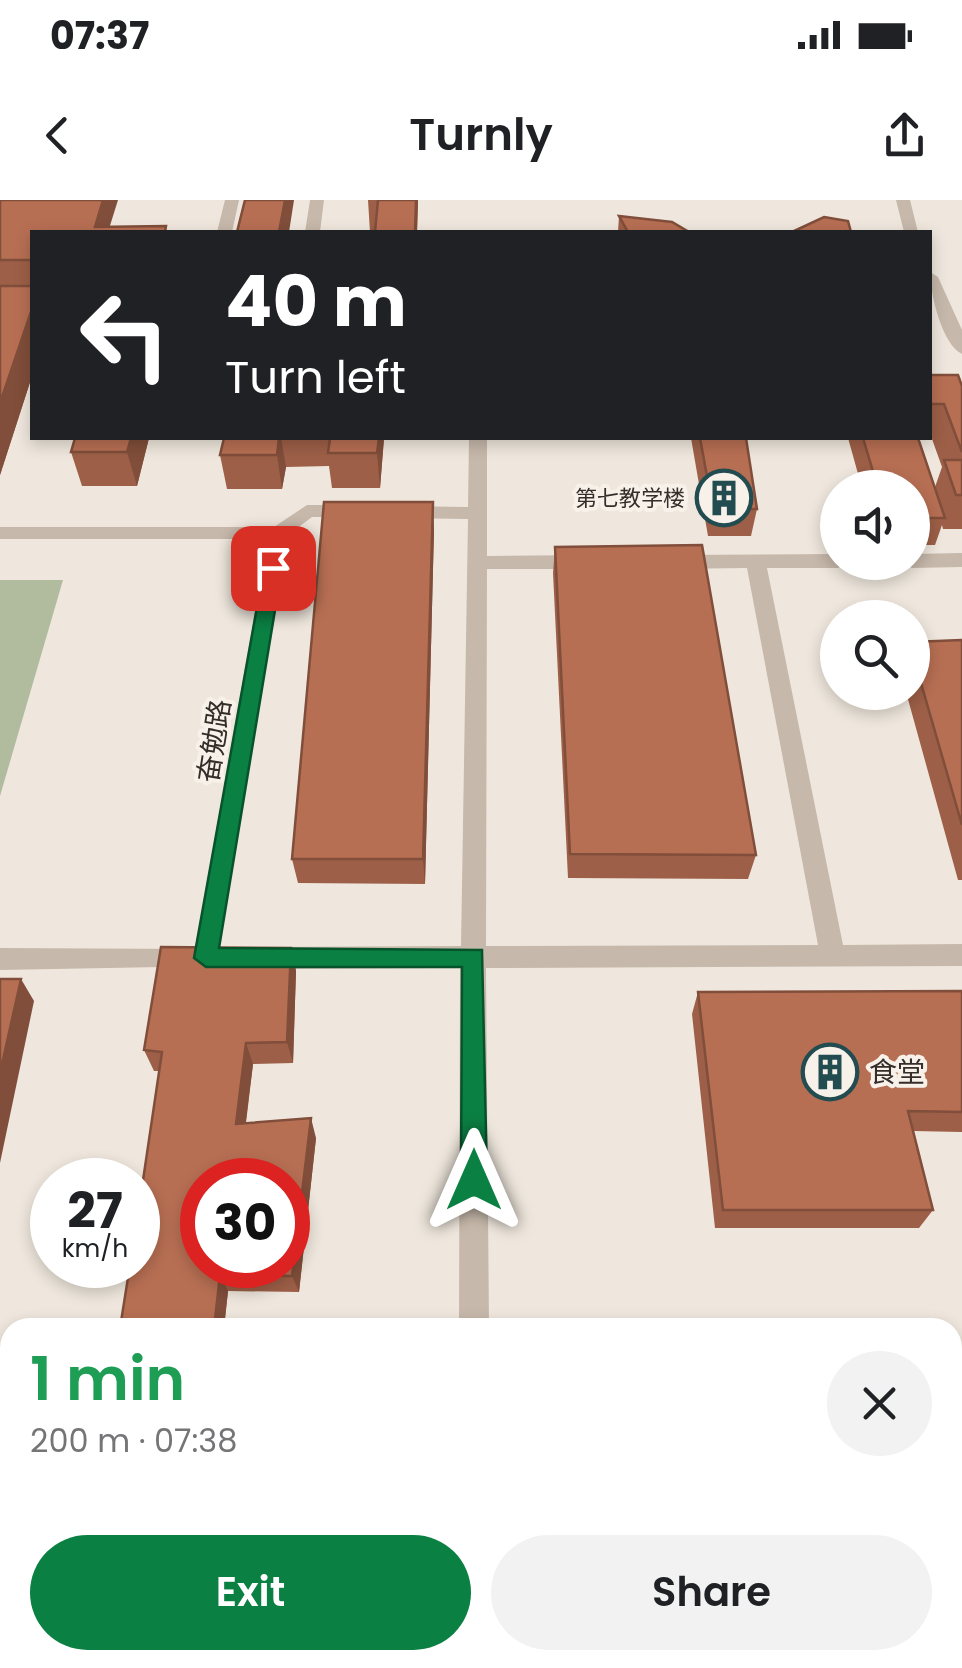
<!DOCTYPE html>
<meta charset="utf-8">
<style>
body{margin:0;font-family:Poppins,"Noto Sans SC",sans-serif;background:#f2f2f2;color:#202124;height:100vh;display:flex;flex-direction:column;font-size:38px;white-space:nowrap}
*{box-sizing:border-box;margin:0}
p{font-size:32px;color:#757577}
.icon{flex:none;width:55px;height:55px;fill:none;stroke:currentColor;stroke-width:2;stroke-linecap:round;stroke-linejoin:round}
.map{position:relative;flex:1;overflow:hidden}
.details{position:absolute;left:0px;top:1118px;width:962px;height:352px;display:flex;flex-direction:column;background:#fff;border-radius:30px 30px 0 0;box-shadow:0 5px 15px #0003}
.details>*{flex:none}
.guide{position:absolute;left:30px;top:30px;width:902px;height:210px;border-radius:0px;box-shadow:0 5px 15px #0003;background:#202124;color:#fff;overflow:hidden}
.controls{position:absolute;left:820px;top:270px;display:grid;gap:20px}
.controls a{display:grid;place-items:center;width:110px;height:110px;border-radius:50%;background:#fff;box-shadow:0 5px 15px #0003;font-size:50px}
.speed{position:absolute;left:30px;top:958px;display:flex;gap:20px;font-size:50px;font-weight:700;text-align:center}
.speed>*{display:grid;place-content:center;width:130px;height:130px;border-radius:50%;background:#fff;box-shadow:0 5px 15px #0003;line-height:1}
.speed small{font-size:25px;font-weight:400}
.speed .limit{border:15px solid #d22;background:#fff;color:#111}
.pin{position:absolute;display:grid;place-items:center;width:85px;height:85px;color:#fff;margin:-42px;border-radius:20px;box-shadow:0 5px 15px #0006}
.me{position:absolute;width:110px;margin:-55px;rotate:0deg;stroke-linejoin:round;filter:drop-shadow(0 0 8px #0008)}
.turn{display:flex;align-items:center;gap:35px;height:210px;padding:0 30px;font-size:45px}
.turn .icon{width:130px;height:130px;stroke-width:2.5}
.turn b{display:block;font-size:70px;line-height:85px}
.round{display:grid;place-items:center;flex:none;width:105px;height:105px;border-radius:52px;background:#f2f2f2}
.headline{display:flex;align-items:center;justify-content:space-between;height:170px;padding:0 30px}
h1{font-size:60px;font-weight:600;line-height:75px;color:#1e9e55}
.action{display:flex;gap:20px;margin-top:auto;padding:20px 30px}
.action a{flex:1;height:115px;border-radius:60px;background:#0b8043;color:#fff;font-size:40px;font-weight:600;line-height:115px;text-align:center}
.action a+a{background:#f2f2f2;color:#202124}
.status{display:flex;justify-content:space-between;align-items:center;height:70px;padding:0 50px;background:#fff;direction:ltr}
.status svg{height:28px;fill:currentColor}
header{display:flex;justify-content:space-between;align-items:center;height:130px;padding:0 30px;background:#fff;font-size:45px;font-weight:600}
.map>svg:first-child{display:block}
.green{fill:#b1bc9f}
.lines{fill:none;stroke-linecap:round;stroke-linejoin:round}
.minor{fill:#c6b8aa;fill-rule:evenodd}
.wall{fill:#9d5f47;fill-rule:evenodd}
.shaded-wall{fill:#804e3a}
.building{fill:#b76f53;stroke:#804e3a;stroke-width:2.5;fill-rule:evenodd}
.route{fill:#0b8043;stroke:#07532c;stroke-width:2.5}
.labels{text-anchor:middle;stroke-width:8;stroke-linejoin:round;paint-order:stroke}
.far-poi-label{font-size:22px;fill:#342d29;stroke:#f7f1e9;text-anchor:end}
.street-label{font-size:28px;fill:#342d29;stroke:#f7f1e9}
.poi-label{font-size:28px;fill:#342d29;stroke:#f7f1e9;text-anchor:start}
</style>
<div class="status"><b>07:37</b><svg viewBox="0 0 49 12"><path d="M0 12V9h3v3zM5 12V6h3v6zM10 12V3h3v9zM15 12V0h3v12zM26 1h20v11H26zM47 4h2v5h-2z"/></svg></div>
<header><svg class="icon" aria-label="back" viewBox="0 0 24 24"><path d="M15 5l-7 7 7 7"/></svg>Turnly<svg class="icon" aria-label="share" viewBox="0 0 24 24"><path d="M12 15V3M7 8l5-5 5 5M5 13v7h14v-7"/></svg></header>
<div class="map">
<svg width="962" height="1468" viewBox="0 0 962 1468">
<rect width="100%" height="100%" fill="#efe7dd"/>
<polygon class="green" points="0,380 63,380 0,596"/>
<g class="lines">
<g class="minor">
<polygon points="225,0 239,0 232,32 217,32"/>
<polygon points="310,0 324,0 320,32 305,32"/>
<polygon points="896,0 910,0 918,32 904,32"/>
<path d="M930 72 938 77 962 130V154C942 145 930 93 930 72Z"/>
<polygon points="469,238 487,238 487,356 586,355 596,362 586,369 487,369 486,746 818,745 747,368 671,369 661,362 671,355 838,354 838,362 847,362 838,368 767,368 843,745 962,744 962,766 486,768 489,1128 459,1128 460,768 260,769 251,766 247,758 251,750 260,747 461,746 468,319 402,318 392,312 402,306 468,307"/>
<polygon points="307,305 357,305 367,311 357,317 312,317 288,335 215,766 0,770 0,748 195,749 268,339 0,339 0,327 274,327"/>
<polygon points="962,353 962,367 912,368 903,362 912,362 912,354"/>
<polygon points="962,1283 962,1318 952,1322 952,1287"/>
<rect x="456" y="1460" width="36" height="8"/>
<polygon points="698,1460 746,1460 742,1468 694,1468"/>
</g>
</g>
<g class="wall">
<polygon points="0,0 32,32 32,176 0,275"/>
<polygon points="368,0 418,0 417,32 370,32"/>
<polygon points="619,16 689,32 618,32"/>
<path d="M930 175 962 186V329H943L942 325 935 345H912V288H862L848 238H930ZM919 239H932L942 267 935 287Z"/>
<polygon points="149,238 137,286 82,286 71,252"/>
<polygon points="224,238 384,238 380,288 332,288 329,266 286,267 282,289 227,289 220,255"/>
<polygon points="691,238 746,238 757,309 751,336 708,336"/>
<polygon points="434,329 425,684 298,683 292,659"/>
<polygon points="555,347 756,655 748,679 568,678 553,373"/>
<polygon points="962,440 962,680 958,680 906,492 912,492 912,442"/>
<polygon points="291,748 296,771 293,863 253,864 246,923 316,938 299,1092 228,1091 224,1128 120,1128 159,871 154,871 144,850"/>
<polygon points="962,791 962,932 913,931 933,1010 919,1028 715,1028 692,814 698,792"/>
<rect x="0" y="1247" width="10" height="100"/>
</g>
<g class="shaded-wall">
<polygon points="103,0 118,0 108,32 95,27"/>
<polygon points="285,0 294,0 289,32 279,32"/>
<polygon points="416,0 418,0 417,32 415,32"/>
<polygon points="32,109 32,176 0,275 0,203"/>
<polygon points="131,238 149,238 137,286 127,252"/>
<polygon points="279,238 281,238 286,267 282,289 277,255"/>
<polygon points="379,238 384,238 380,288 377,253"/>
<polygon points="433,302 434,329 425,684 423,659"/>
<polygon points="291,748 296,771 293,863 287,842"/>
<polygon points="21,779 34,801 0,963 0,873"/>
<polygon points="246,843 253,864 243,943 236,924"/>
<polygon points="311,918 316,938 299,1092 292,1076"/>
<polygon points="220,1075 228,1091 224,1128 214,1128"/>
</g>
<g class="building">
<polygon points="0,0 103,0 95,27 166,26 165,32 32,32 32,60 0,60"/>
<polygon points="245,0 285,0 279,32 237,32"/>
<polygon points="378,0 416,0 415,32 375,32"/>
<polygon points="619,16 672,22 689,32 628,32"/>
<polygon points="824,17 848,21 851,32 792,32"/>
<polygon points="0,86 32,86 32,109 0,203"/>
<polygon points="930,175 958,175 962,186 962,252 944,204 930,204"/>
<polygon points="75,238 131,238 127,252 71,252"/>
<polygon points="224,238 279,238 277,255 220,255"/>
<polygon points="330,238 379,238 377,253 328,253"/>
<polygon points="700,238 746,238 757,309 713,309"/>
<polygon points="863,238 918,238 945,318 912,318 912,288 878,288"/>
<polygon points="944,260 962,260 962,295 956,295"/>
<polygon points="324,302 433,302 423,659 292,659"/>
<polygon points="702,345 756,655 570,654 555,347"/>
<polygon points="962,440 962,625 912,452 912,442"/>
<path d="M161 747 291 748 287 842 246 843 236 924 311 918 292 1076 220 1075 214 1128H120L130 1065H138V1014L162 852 144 850ZM202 980H288V1065H202Z"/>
<polygon points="0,779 21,779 0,873"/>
<polygon points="962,791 962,912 908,911 933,1010 723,1010 698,792"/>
<rect x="0" y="1247" width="10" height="92"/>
</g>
<polygon class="route" points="273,363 282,368 219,748 482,750 487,980 483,988 474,992 465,988 461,980 462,767 206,767 194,758 264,368"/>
<defs>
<g id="building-ring" transform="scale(2.875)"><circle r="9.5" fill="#f7f1e9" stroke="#234c51" stroke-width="1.5"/><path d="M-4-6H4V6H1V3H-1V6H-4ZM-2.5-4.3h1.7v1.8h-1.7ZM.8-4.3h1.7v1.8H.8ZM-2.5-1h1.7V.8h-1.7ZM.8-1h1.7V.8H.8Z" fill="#234c51"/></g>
</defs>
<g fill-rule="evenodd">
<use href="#building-ring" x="724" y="298"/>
<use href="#building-ring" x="830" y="872"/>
</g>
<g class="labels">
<g class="far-poi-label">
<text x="685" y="306">第七教学楼</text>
</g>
<g class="street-label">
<text transform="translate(214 541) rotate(-81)" y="10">奋勉路</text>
</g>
<g class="poi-label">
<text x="869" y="882">食堂</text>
</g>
</g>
</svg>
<div class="controls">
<a><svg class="icon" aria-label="sound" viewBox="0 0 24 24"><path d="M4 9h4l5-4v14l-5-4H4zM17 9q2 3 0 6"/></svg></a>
<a><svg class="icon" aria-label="search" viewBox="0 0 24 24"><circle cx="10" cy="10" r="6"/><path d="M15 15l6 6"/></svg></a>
</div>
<div class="speed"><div>27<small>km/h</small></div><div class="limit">30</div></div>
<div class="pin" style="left:273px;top:368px;background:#d93025"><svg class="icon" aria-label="arrive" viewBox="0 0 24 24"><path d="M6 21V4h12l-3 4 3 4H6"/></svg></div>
<svg class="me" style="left:474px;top:980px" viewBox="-20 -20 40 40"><path d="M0-17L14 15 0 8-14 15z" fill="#0b8043" stroke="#fff" stroke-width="4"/></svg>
<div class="guide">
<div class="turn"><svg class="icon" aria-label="left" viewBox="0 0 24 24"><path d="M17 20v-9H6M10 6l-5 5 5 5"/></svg><div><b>40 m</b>Turn left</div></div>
</div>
<section class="details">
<div class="headline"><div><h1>1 min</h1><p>200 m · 07:38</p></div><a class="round"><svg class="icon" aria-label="close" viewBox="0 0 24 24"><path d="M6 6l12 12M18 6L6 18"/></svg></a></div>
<div class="action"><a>Exit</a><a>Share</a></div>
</section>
</div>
